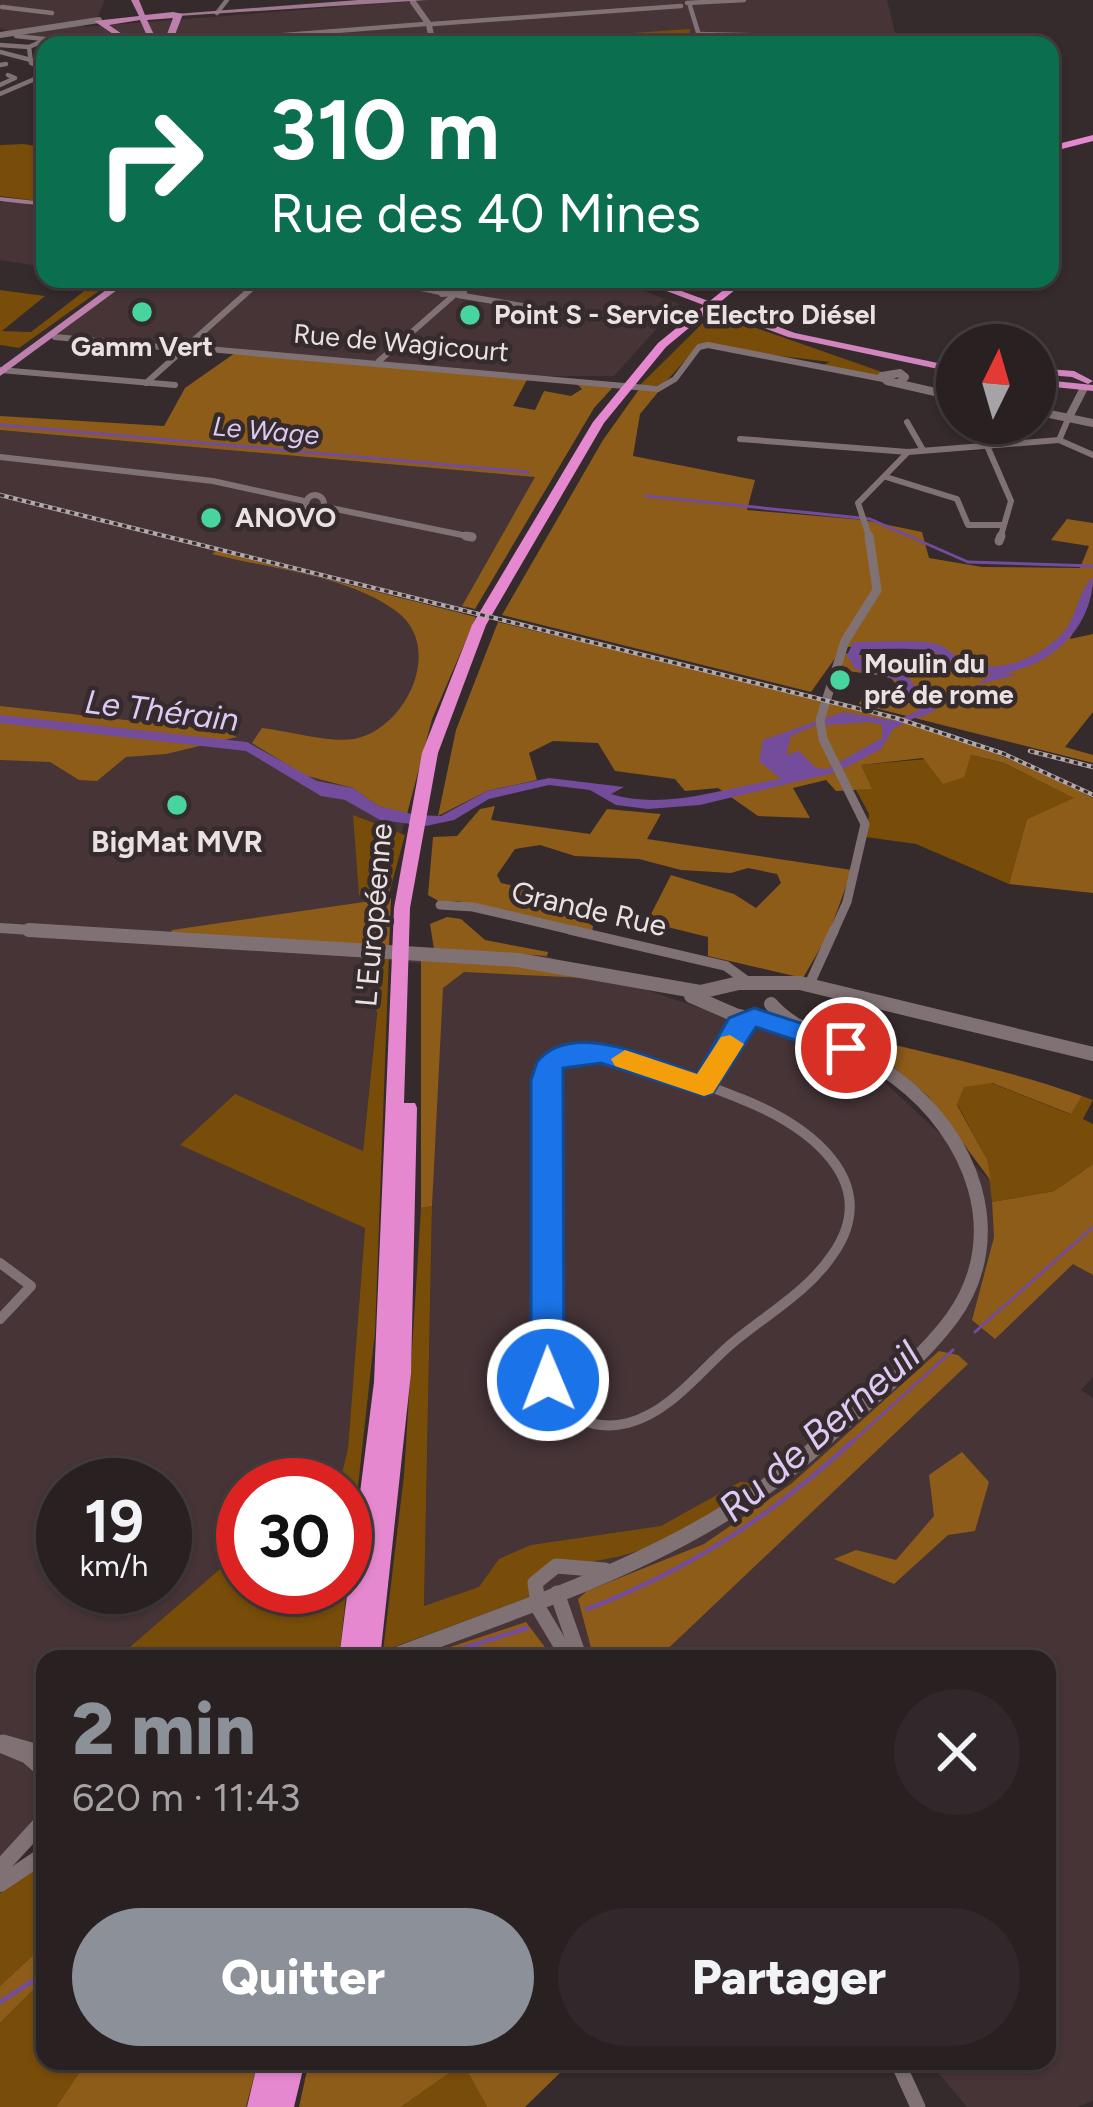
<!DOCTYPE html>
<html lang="fr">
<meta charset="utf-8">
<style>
body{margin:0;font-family:Figtree,sans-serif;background:#30282a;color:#f1f3f6;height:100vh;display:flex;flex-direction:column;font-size:45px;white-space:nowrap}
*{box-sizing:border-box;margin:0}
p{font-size:39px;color:#a5a3a5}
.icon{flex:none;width:66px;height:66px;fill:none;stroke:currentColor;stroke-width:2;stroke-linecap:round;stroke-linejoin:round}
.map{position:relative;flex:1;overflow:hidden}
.panel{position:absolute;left:36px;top:1650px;width:1020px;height:420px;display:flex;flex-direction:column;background:#282021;border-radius:24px;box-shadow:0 3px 9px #0004,0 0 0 3px #443e3f}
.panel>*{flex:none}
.banner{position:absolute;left:36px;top:36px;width:1023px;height:252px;border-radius:24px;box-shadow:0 3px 9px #0004,0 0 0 3px #443e3f;background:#0b6e4f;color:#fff;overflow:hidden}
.needle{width:78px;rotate:5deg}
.tools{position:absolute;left:936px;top:324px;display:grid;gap:24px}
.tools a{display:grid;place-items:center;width:120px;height:120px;border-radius:50%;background:#282021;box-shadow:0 3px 9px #0004,0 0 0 3px #443e3f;font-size:60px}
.speed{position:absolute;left:36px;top:1458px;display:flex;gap:24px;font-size:60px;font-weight:700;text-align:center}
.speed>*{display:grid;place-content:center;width:156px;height:156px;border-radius:50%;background:#282021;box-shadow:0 3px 9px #0004,0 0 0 3px #443e3f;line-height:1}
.speed small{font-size:30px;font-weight:400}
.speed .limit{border:18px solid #d22;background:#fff;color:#111}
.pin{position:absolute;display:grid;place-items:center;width:102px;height:102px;color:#fff;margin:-51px;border:6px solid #fff;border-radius:50%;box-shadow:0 3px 12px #0007}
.me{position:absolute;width:132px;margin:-66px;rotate:359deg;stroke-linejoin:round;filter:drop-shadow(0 0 9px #0008)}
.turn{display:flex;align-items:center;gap:42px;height:252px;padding:0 36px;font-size:54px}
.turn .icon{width:156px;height:156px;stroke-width:2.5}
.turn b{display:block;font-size:84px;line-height:102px}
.round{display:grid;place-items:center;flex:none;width:126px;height:126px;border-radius:63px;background:#30282a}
.head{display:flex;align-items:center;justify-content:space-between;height:204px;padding:0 36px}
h1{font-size:72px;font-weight:800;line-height:90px;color:#8c9099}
.button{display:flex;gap:24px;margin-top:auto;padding:24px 36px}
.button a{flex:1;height:138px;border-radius:72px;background:#8c9099;color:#fff;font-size:48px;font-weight:800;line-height:138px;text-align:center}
.button a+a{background:#30282a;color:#f1f3f6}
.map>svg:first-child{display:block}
.built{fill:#463437;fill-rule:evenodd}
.green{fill:#784c09}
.forest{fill:#8d5c19}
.water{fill:#734c9b;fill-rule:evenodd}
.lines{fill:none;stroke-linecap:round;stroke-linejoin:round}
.stream-far1{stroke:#734c9b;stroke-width:3}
.stream{stroke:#734c9b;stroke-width:4.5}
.river{fill:#734c9b;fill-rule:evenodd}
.minor-far4{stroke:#807274;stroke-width:4.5}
.minor-far3{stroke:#807274;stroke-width:6}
.minor-far2{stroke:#807274;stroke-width:9}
.minor-far1{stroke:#807274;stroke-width:10}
.minor{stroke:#807274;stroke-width:15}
.tertiary-far4{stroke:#807274;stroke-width:6}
.tertiary-far3{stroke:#807274;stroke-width:8}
.tertiary-far2{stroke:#807274;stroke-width:10}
.tertiary-far1{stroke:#807274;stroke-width:14}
.tertiary{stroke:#807274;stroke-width:16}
.secondary{fill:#9e798f;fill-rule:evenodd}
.primary{fill:#bd7fab;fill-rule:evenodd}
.trunk{fill:#d184bd;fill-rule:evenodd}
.motorway{fill:#e588cf;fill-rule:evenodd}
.rail-casing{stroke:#b2a9ab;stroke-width:4.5}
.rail{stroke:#352a2c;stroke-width:3;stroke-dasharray:4.5;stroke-linecap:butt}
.route{fill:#1a73e8;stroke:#114b97;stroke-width:3}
.slow{fill:#f59e0b}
.poi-dot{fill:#47d49e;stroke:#352a2c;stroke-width:4.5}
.labels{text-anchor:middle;stroke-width:9;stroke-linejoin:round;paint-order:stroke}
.far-poi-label{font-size:27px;font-weight:bold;fill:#e9e1e2;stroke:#352a2c;text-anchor:start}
.far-street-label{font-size:27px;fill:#e9e1e2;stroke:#352a2c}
.far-water-label{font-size:27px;font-style:italic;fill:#dcc9f4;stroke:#352a2c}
.poi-label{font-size:30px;font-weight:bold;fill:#e9e1e2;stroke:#352a2c}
.street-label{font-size:30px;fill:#e9e1e2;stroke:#352a2c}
.water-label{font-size:33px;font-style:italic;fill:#dcc9f4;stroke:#352a2c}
.near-water-label{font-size:39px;font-style:italic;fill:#dcc9f4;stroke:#352a2c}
</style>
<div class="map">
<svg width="1093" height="2107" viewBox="0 0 1093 2107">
<rect width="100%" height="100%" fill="#352a2c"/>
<g class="built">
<polygon points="0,0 105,0 98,16 83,27 428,0 887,0 897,41 717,35 718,45 196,45 191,39 49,45 0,28"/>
<polygon points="8,200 45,208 45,267 0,260 0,203"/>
<polygon points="117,279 611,279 679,304 614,376 529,376 51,335 127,281"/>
<path d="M0 430 536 477 459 622 387 887 379 945 547 956 865 1064 991 1181 994 1237 972 1320 1073 1263 1093 1275V1377L1081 1390 1093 1398V2101L1077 2107H967L928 2061H1047V1659H554L526 1622 423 1656 437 965 382 960 363 1151 235 1095 181 1145 365 1227 348 1448 339 1485H243V1549L116 1659H45V1721L35 1730 45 1740V1802L25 1836 0 1860ZM63 1485H165V1587H63Z"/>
</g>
<g class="green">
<polygon points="690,29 690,41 456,45"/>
<polygon points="24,144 45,148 45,202 0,196 0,145"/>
<polygon points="100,279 113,281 19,348 0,345 0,290 45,296 2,331 31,332"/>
<polygon points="713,313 882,372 877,377 816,368 830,362 698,346 662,386 640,385"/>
<polygon points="970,755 1004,763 1075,798 1027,819 1009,884 916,844 866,837 869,814 856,790 871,788 860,765"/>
<polygon points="353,815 405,835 389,894 359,895"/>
<polygon points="369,955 389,956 375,1332 339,1659 116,1659 243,1549 243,1587 345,1587 345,1485 339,1485 348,1448 365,1228 180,1145 235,1094 363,1151 377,1014"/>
<polygon points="991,1083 1070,1114 1082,1096 1093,1100 1083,1119 1093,1124 1093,1164 1054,1191 992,1202 987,1159 957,1104 964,1086"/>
<path d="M432 1206 424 1606 479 1587 499 1559 531 1545 661 1526 740 1482 769 1484C708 1521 638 1564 565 1563L530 1597 383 1651 404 1475 421 1208Z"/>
<polygon points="45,1861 45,1944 0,1986 0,1893"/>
<polygon points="45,1978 45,2061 87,2061 56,2107 0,2107 0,2023"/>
<polygon points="463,2062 487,2107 401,2107"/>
</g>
<g class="forest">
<polygon points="235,353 529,376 513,406 535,410 544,391 571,396 582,389 576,383 616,384 594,408 475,609 462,606 535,477 0,430 0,416 164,426 185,388"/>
<polygon points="640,388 659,391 640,414 633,456 755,480 747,510 864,520 922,532 929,558 982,567 1080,568 1089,546 1051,540 1067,519 1093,523 1093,585 1070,639 1093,634 1093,712 1065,747 1093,755 1093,763 859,704 865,693 913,704 890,677 841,670 844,653 946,666 928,647 843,647 811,692 502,615 603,440"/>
<path d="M216 551 476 617 432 719 407 814 378 806 353 788 304 775 252 743 262 728C289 731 328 743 354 739 407 729 445 646 396 611 347 575 270 569 212 554Z"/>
<path d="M498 622C697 670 912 703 1093 798V893L1009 884 1027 819 1074 798 1004 763 971 755 964 777 943 784 923 758 861 765 872 789 836 791 826 780 793 788 810 818 758 816 718 788 685 791 675 779 615 771 598 743 553 741 529 753 537 780 487 791 438 816 456 730Z"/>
<polygon points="0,706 224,731 237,737 166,754 126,757 97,781 79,780 50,762 0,760"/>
<polygon points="495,806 491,820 590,834 607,809 661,814 647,839 852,870 829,933 803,978 708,956 708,937 647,922 671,875 734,894 756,908 781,883 777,874 748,868 731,873 681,870 639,859 575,856 540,845 515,849 497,875 501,883 557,895 564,908 593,926 592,933 458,901 440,902 428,895 433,837 457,836 480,809"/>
<polygon points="391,898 389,946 169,935 172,930"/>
<polygon points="447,917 461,919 485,940 548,952 547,956 434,949 430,924"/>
<polygon points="421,958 540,966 586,978 464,972 443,988 432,1206 421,1208"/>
<path d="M793 1017C889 1048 988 1062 1082 1096L1071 1114 992 1083 964 1087 957 1105 987 1159 991 1181 928 1096 884 1059Z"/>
<polygon points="1093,1164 1093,1275 1073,1264 995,1339 972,1320 994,1237 992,1202 1054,1191"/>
<polygon points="939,1351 958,1355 968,1364 657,1659 594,1659 578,1599 587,1591 704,1544 791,1484"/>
<polygon points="962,1452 989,1482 975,1531 948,1535 894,1584 834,1559 856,1550 896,1560 934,1516 929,1475"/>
<polygon points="526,1622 554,1659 413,1659 423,1656"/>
<polygon points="45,1944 45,1978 0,2023 0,1986"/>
<polygon points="87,2061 258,2061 246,2107 56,2107"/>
<polygon points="309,2061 556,2061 563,2070 525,2107 487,2107 463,2063 401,2107 299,2107"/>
</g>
<path class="water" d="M995 670 1016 675 983 683 893 729 881 749 837 772 700 805 648 809 616 805 590 790 549 785 489 799 454 820 426 826 380 820 345 800 321 796 246 751 0 723V715L247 742 317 781 353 788 378 806 416 815 441 816 487 791 549 778 624 787 611 794C665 811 726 787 781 779L759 761 763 740 843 712 895 721 979 684ZM869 722 882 725V738L827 769 816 768 799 751 786 755 791 736 814 726Z"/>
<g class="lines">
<g class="stream-far1">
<polyline points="0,425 528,472"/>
<polyline points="646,496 870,519 968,562 1093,566"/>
<polyline points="975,1332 1093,1227"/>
<polyline points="850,1444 953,1350"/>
</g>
<g class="stream">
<path d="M587 1609C690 1570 772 1515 853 1441"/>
<polyline points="430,1659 527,1628"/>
<polyline points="0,2002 45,1973"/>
</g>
<path class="river" d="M1093 577C1093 635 1035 681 978 672 955 669 942 652 927 650 906 648 883 649 861 649L859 655 864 664 905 674 935 710 922 717H914L912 714 921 709 897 680 855 669 847 655 853 643 857 642C882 642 909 640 933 643 946 645 954 657 966 662 998 675 1039 658 1062 634 1077 618 1078 590 1093 577Z"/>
<g class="minor-far4">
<polyline points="687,3 744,0"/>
<polyline points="690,6 702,45"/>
<polyline points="2,7 52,13"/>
<polyline points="217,13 227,0"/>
<polyline points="432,24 681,6"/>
<polyline points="699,34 791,36"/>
<polyline points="16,36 101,45"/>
<polyline points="0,45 29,47"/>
<polyline points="255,45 253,39 259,37 425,24"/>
<polyline points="0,52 31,60"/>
<polyline points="0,65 6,64"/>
<polyline points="0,85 15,78 8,75"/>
<polyline points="0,94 44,75 43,68 31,63 29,47 45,40"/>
</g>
<g class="minor-far3">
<polyline points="379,279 440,292"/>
<polygon points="447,287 460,287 464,292 442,294"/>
<polyline points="458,295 528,307"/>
<polyline points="55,337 182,349"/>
<polyline points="185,347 658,389 675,379 699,347 708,345 883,379"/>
<polyline points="379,361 453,296"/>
<polyline points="0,370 175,385"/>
<polyline points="146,383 262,279"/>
<polyline points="907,422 923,450"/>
<polyline points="740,439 908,452 1059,440 1069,417"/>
<polyline points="1059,440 1093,455"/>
<polyline points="988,448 1011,501 1000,539"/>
<polyline points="0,457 213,481 304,501"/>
<polyline points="886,477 957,499 968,525 1002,525"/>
<circle cx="315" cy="504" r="9"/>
<polyline points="326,507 472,537"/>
<polyline points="870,539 858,503 908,452"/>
</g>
<g class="minor-far2">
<polyline points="466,536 472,537"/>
<polyline points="999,541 1001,536"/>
<polyline points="440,905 473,907 584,933"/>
<polyline points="833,933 847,902 865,824 823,739 820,720 845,641 877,590 869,536"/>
</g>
<g class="minor-far1">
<polyline points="571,930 726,966 748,982"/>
<polyline points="809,985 834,930"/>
<path d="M577 1053C635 1056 691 1079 744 1100 808 1126 884 1181 833 1254 808 1292 764 1316 730 1345 699 1372 670 1412 628 1423 592 1432 559 1415 548 1380L545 1076 554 1059Z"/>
<polyline points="703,1086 747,1017"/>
<polyline points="0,1263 31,1286 0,1319"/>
</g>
<g class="minor">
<polyline points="557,1593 580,1659"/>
<polyline points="569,1659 539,1609 535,1583 556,1566 605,1570"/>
<polyline points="3,1742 45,1754"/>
<polyline points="0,1745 27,1756 45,1772"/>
<polyline points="897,2061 918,2107"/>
</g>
<g class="tertiary-far4">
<polyline points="413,2 428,23"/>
<polyline points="429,25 433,45"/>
<polyline points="0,35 99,20"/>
</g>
<g class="tertiary-far3">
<polyline points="900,382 905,377 900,373 882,376 887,381 957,397"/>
<polyline points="1035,411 1093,423"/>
<polyline points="1069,417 1083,390"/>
</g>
<polyline class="tertiary-far2" points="0,928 78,933"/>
<g class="tertiary-far1">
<polyline points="29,930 518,960 700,992 739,983 800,983 1093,1054"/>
<polyline points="691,996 735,1015 790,1028"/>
<path d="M771 1004C798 1036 860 1051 896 1078 971 1134 1012 1235 952 1318 917 1365 864 1405 820 1444"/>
</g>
<g class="tertiary">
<path d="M386 1659C541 1600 697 1554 823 1441"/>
<polyline points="0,1868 45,1819"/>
<polyline points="0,1884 45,1854"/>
</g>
<g class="secondary">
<polygon points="358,0 428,0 178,16 175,14"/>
<polygon points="0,197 45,202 45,206 0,201"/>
</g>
<g class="primary">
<polygon points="131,0 139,0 145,15 173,12 183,14 171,45 163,45 173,18 147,20 159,45 151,45 140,20 109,25 138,45 129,45 94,21 139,16"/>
<polygon points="121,279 132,279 0,376 0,368"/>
</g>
<g class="trunk">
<polygon points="635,279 649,279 795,333 957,367 957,373 788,337"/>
<polygon points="1035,368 1074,371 1093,381 1088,384 1072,377 1035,374"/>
<polygon points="1035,379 1093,385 1093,391 1035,385"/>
</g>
<g class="motorway">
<polygon points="1093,135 1093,141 1050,152 1050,146"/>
<polygon points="737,279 748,279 666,347 604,423 486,625 438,753 410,908 404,1103 415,1103 417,1108 411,1373 380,1659 339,1659 374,1382 394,908 422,753 472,625 593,422 658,343"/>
<polygon points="258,2061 305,2061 294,2107 247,2107"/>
</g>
<g class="rail-casing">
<g id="rail">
<polyline points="0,495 896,718 1004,754 1093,795"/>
<polyline points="1030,751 1093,767"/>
</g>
</g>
<use href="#rail" class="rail"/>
</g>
<path class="route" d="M754 1008 856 1041 860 1048 846 1057 756 1027 713 1093 704 1096 601 1063 563 1068 564 1380 548 1393 536 1389 531 1380V1080L537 1062C572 1018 654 1060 697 1074L729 1018Z"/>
<polygon class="slow" points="730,1035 744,1044 713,1093 704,1096 615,1066 611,1059 625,1050 697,1074 721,1037"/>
<g class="poi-dot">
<circle cx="142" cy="312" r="12"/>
<circle cx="470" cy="315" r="12"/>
<circle cx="211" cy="518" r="12"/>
<circle cx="840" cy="680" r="12"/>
<circle cx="177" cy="805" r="12"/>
</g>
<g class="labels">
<g class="far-poi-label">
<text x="494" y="324">Point S - Service Electro Diésel</text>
<text x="142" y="356" text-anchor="middle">Gamm Vert</text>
<text x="235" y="527">ANOVO</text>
<text x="864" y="673">Moulin du<tspan x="864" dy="31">pré de rome</tspan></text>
</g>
<g class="far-street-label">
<text transform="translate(401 343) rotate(5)" y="9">Rue de Wagicourt</text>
</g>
<g class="far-water-label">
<text transform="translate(266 431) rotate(5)" y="9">Le Wage</text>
</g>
<g class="poi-label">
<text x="177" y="852">BigMat MVR</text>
</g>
<g class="street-label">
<text transform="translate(589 909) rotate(13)" y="10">Grande Rue</text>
<text transform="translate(374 915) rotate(-85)" y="10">L'Européenne</text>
</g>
<g class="water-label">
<text transform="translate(162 710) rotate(7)" y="12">Le Thérain</text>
</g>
<g class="near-water-label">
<text transform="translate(819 1431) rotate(-41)" y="14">Ru de Berneuil</text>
</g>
</g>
</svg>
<div class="tools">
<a><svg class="needle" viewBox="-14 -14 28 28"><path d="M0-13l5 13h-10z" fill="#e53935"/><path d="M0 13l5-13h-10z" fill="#a5a3a5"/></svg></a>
</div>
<div class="speed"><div>19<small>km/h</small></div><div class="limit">30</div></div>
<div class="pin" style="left:846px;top:1048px;background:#d93025"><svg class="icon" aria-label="arrive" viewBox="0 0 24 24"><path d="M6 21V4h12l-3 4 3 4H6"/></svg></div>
<svg class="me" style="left:548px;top:1380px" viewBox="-20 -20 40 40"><circle r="17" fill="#1a73e8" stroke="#fff" stroke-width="3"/><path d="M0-11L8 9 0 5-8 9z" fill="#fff"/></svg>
<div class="banner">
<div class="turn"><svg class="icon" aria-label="right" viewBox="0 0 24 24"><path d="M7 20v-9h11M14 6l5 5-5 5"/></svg><div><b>310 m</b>Rue des 40 Mines</div></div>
</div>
<section class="panel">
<div class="head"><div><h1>2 min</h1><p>620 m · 11:43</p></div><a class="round"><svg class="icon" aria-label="close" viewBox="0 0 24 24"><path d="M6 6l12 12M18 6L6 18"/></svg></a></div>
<div class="button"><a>Quitter</a><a>Partager</a></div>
</section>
</div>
